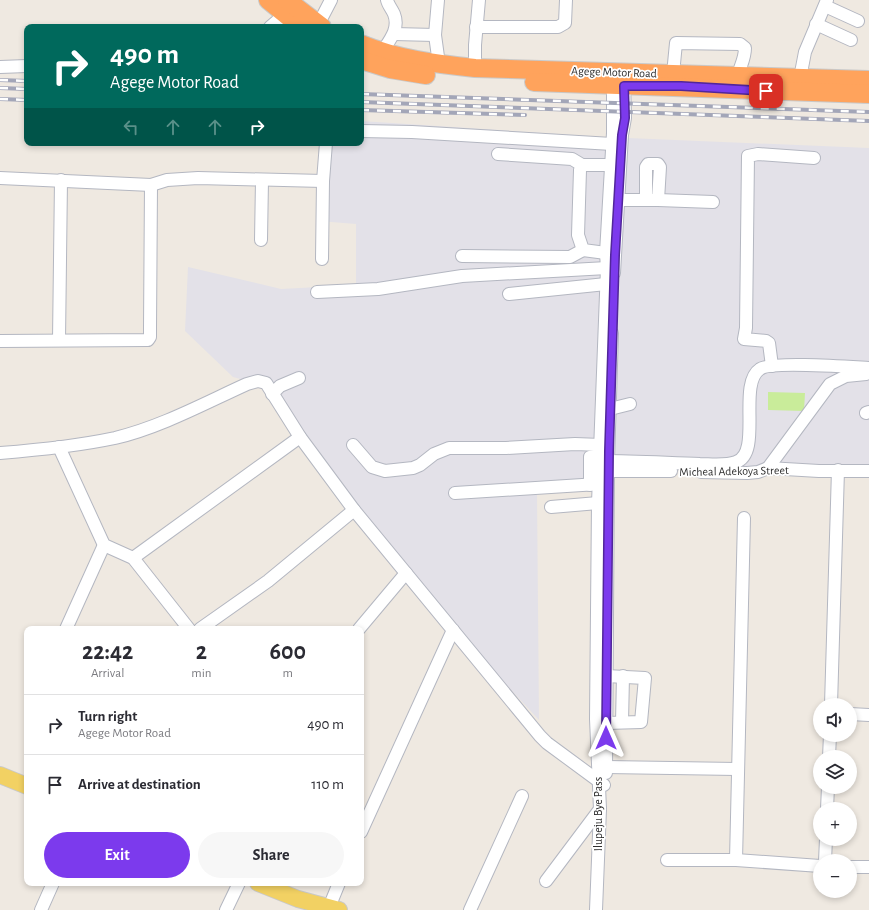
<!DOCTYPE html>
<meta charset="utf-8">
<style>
body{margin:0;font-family:"Alegreya Sans",sans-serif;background:#f7f7f7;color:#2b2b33;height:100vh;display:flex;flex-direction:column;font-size:15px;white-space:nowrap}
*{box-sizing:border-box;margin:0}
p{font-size:13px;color:#7c7c81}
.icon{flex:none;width:22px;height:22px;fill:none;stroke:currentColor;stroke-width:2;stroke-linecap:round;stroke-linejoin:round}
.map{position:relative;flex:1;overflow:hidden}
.side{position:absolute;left:24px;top:626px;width:340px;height:260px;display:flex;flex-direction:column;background:#fff;border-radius:8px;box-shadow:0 2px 6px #0003}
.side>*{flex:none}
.banner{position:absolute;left:24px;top:24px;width:340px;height:122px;border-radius:8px;box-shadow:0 2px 6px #0003;background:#00695c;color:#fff;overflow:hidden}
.fabs{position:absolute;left:813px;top:698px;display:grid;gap:8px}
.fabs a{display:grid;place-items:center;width:44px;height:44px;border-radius:50%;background:#fff;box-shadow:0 2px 6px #0003;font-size:20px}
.pin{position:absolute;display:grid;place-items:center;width:34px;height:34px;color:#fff;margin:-17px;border-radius:8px;box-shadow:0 2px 6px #0006}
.me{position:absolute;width:44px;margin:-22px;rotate:0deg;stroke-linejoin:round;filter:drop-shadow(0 0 3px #0008)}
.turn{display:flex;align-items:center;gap:14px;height:84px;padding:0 20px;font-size:18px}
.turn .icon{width:52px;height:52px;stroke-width:2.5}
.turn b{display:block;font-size:28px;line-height:34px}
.lanes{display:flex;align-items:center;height:38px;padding:0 20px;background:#0003;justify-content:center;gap:20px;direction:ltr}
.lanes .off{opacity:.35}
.eta{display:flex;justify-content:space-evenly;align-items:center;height:68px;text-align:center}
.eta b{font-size:24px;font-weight:600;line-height:28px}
.action{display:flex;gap:8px;margin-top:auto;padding:8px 20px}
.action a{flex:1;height:46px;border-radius:24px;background:#7c3aed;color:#fff;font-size:16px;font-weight:600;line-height:46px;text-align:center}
.action a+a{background:#f7f7f7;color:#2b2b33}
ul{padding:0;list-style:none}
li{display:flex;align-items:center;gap:12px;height:60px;padding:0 20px;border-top:1px solid #e1e1e2}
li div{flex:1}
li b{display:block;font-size:15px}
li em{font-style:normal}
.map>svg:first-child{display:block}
.industrial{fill:#e3e1e8}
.pitch{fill:#c9ec9a}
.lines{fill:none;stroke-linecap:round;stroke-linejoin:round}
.minor-casing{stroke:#b4b7c1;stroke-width:14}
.major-casing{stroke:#c9c9c9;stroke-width:18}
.highway-casing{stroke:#c9c9c9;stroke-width:20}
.minor{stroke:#fff;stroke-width:12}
.major{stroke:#f2d163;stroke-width:16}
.highway{stroke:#ffa35c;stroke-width:18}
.rail-casing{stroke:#a3a6b8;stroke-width:4}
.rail{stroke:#fff;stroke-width:2.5;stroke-dasharray:8;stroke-linecap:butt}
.route-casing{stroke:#51269a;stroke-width:10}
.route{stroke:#7c3aed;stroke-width:7}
.labels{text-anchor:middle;stroke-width:3.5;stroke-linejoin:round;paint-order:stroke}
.street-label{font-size:12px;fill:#2e2e2e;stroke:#fff}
</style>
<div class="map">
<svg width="869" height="910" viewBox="0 0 869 910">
<rect width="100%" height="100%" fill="#efe9e1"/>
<polygon class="industrial" points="361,121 604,137 869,148 869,470 588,462 586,492 537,492 539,720 425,597 268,386 233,377 185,331 188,267 281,289 356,285 356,224 319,221 324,143 361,143"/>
<polygon class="pitch" points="768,392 805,393 804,411 768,410"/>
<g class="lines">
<g class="minor-casing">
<g id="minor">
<polyline points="438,0 435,35 439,64"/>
<polyline points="825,6 858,21"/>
<polyline points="816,24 851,40"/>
<polyline points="318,25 331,0"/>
<polyline points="270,27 284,15"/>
<polyline points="476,27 558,27 565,23 566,0"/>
<polyline points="394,34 435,35"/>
<path d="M382 52C389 41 400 29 394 14 392 9 388 5 387 0"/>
<polyline points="0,67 27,66"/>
<polyline points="475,68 475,45 479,0"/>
<path d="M673 74 676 43 740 44 745 48C745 61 738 69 737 81"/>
<polyline points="800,78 805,52 827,0"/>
<polyline points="361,131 412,132 612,144"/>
<polyline points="498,154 572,159 582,165"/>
<polyline points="0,178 151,185 167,180 198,178 323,181"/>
<polyline points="619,200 658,200 660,167 658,164 648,164 646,167 646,200"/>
<polyline points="658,200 713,202"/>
<polyline points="261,240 262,180"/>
<polyline points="606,253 583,250 578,235 580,170 582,165 608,165 611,168"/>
<polyline points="462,256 570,257 583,250"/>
<polyline points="322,259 323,181 326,143"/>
<polyline points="614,273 622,135 625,118 624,78"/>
<polyline points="317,292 378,289 462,276 607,268"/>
<polyline points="509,294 606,284"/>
<polyline points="59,340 61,180"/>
<polyline points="0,341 148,340 150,337 150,329 151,185"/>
<polyline points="772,366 769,343 766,341 744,339 746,328 748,156 758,154 814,158"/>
<polyline points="272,394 280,386 299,378"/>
<polyline points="610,409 630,404"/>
<polyline points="866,413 869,412"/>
<polyline points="353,445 372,467 385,471 413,468 420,465 434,454 449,448 506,448 575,444 601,445"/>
<polyline points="59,447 104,545 133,558 189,629"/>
<path d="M0 453C38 450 77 446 115 438 161 427 205 403 247 384L258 381 266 383 300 437 354 510 540 736 547 743 604 785"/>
<path d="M602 461C634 461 667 463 700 464 710 464 726 466 736 462 763 453 737 384 760 369 771 361 851 367 869 368"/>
<polyline points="768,468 830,384 846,376 866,374"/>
<polyline points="601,471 671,471"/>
<polyline points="701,472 747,473 758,472 768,468 819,471 869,471"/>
<polyline points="590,485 590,457 600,455 600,459"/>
<polyline points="455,493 598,484 599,488"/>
<polyline points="551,507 598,503"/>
<polyline points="133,558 300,437"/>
<polyline points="66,629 104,545"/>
<polyline points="200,629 268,581 354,510"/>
<polyline points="359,629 406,573"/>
<polyline points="606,676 645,678 641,722 607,723"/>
<polyline points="831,705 838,470"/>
<polyline points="850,714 869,715"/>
<polyline points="622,722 623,676"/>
<polyline points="829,757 830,735"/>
<polyline points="606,767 737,769"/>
<polyline points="606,773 608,461 612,333"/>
<polyline points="827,809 828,787"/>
<polyline points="361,832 453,630"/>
<polyline points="667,860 736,860 820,866"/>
<polyline points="736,860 744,518"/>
<polyline points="825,861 826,839"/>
<polyline points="850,867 869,867"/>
<polyline points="546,881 600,809"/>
<polyline points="41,910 53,883"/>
<polyline points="226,910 239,883"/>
<polyline points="328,910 339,883"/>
<polyline points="470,910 522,796"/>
<polyline points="596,910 600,809 596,719 598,503 607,268 606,253 613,133 613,78"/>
</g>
</g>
<g class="major-casing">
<g id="major">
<polyline points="0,775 27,786"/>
<polyline points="258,883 298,899 339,910"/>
</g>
</g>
<g class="highway-casing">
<g id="highway">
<polyline points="268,0 301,27"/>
<polyline points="287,0 322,27"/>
<path d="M361 44C398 59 436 64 475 68L869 80"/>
<polyline points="361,60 390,69 426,75"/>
<polyline points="534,82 869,94"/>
</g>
</g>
<use href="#minor" class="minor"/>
<use href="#major" class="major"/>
<use href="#highway" class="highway"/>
<g class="rail-casing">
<g id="rail">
<polyline points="0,80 27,81"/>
<polyline points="0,88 27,89"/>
<polyline points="361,94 869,112"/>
<polyline points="0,99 27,100"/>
<polyline points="361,102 869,121"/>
<polyline points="361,110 525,115"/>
</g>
</g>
<use href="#rail" class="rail"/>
</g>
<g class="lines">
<g class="route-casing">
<polyline id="route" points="606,738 609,451 615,255 622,135 625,118 624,86 681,86 766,91"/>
</g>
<use href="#route" class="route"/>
</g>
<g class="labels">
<g class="street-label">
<text transform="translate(614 72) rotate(2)" y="4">Agege Motor Road</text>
<text transform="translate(734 471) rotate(-1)" y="4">Micheal Adekoya Street</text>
<text transform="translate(598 814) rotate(-90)" y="4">Ilupeju Bye Pass</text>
</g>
</g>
</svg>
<div class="fabs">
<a><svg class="icon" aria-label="sound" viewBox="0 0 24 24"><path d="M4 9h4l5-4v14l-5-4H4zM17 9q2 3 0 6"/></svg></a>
<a><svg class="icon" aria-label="layers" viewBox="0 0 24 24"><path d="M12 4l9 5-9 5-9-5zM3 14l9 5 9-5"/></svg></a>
<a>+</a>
<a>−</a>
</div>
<div class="pin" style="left:766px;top:91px;background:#d93025"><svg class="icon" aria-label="arrive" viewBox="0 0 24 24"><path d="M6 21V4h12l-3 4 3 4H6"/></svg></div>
<svg class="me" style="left:606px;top:738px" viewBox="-20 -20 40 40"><path d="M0-17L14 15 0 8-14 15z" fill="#7c3aed" stroke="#fff" stroke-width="4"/></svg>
<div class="banner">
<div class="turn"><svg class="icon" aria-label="right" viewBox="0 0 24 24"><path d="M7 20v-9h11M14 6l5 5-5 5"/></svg><div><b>490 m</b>Agege Motor Road</div></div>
<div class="lanes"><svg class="icon off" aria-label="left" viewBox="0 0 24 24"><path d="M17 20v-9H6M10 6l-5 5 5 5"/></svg><svg class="icon off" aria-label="ahead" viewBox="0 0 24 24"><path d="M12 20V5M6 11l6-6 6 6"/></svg><svg class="icon off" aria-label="ahead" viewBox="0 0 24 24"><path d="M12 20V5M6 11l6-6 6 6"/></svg><svg class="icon" aria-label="right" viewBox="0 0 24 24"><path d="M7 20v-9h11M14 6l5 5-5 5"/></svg></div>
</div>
<section class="side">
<div class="eta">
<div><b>22:42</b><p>Arrival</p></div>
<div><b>2</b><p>min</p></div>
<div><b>600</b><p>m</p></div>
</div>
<ul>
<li><svg class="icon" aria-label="right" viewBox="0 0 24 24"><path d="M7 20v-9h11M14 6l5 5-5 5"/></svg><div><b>Turn right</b><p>Agege Motor Road</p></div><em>490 m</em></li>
<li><svg class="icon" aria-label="arrive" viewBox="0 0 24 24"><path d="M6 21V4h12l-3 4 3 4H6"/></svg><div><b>Arrive at destination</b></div><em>110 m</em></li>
</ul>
<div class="action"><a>Exit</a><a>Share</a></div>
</section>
</div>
